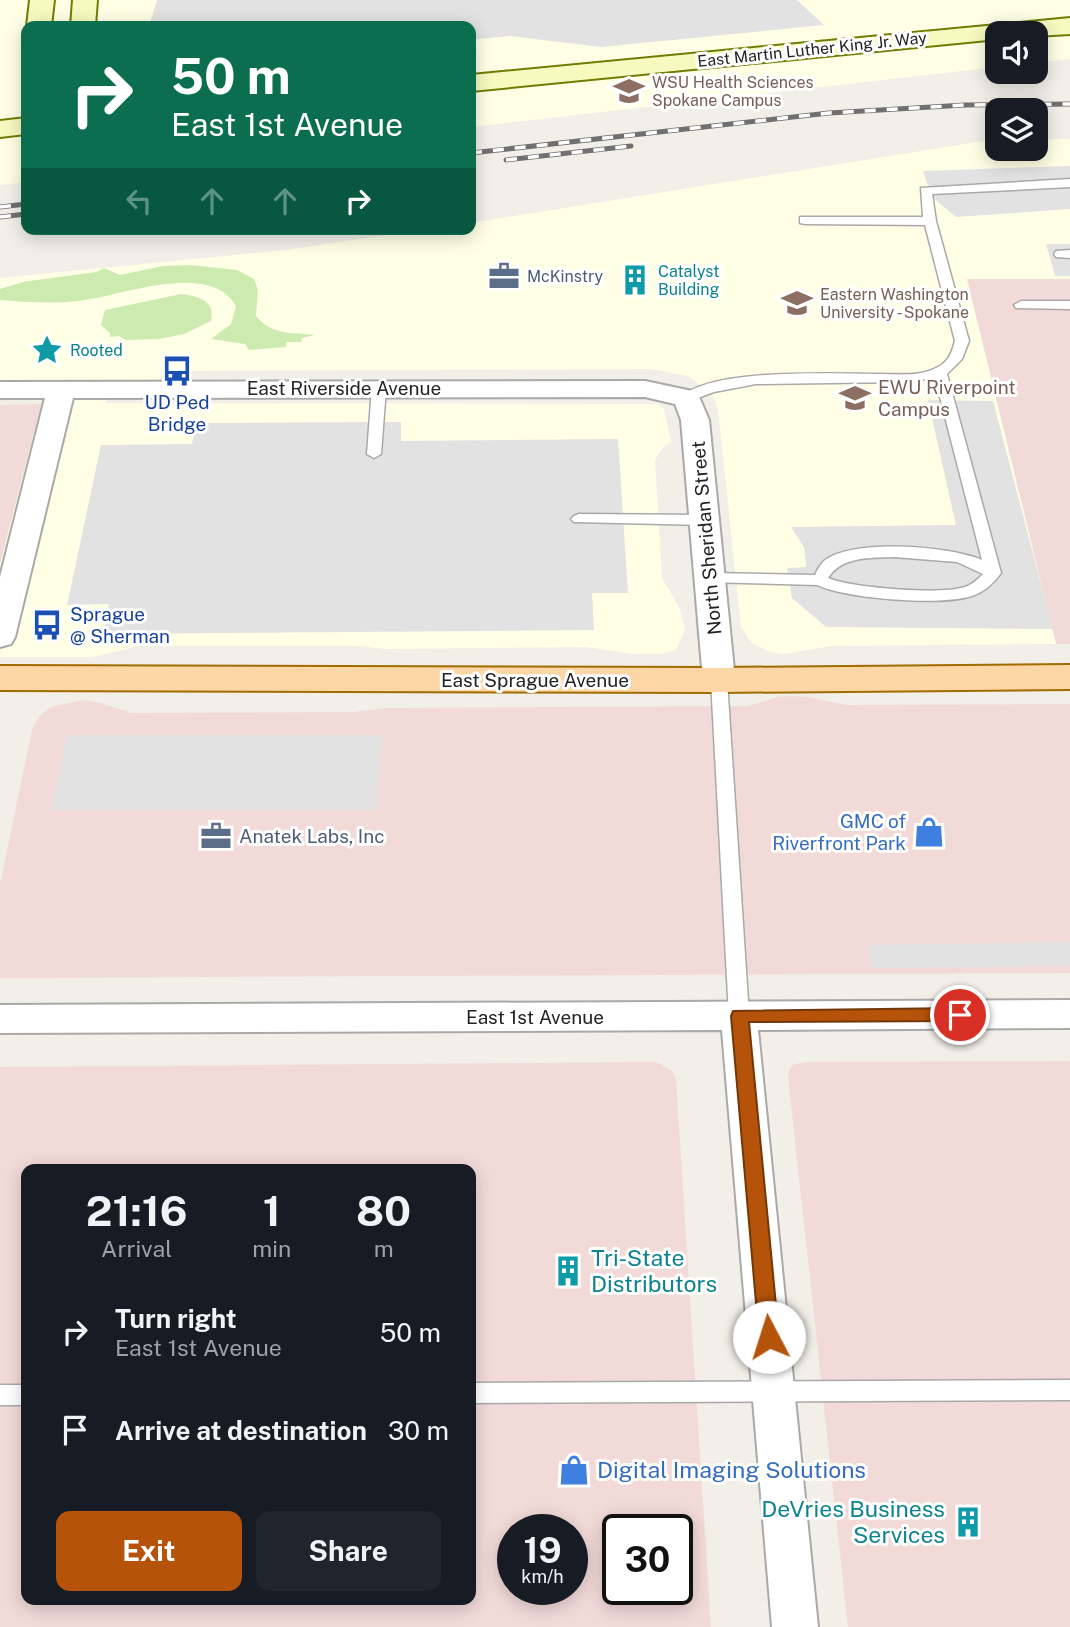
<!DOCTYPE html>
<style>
body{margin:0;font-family:"Public Sans",sans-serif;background:#20242c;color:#f1f3f6;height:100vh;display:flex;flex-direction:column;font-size:26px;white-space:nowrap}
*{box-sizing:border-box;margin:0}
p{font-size:23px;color:#9ea1a6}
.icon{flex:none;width:38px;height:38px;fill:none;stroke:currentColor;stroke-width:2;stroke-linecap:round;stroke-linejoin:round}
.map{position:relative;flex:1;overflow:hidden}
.drawer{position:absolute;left:21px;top:1164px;width:455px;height:441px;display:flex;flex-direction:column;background:#171b24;border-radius:14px;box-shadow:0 4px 18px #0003}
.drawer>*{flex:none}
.top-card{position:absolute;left:21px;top:21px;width:455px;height:214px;border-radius:14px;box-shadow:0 4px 18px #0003;background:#0b6e4f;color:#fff;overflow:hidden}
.controls{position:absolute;left:985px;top:21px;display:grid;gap:14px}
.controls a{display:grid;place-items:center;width:63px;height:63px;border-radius:14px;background:#171b24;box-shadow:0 4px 18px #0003;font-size:35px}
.speed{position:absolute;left:497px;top:1514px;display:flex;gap:14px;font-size:35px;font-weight:700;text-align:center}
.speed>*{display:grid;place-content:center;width:91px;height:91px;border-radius:50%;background:#171b24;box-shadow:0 4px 18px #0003;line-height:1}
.speed small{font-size:18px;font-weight:400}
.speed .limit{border:4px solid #111;border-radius:10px;background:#fff;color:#111}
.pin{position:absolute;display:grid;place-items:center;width:60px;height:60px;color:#fff;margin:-30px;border:4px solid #fff;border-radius:50%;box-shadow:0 2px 7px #0007}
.me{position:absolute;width:77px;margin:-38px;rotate:355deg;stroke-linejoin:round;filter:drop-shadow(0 0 5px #0008)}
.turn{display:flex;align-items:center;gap:24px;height:147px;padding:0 35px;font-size:32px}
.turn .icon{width:91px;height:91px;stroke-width:2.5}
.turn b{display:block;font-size:49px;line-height:60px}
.lanes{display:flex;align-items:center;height:66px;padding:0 35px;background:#0003;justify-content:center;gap:35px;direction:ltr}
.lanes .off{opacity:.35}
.eta{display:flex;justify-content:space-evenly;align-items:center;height:119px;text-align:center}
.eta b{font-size:42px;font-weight:700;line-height:49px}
.primary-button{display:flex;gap:14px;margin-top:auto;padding:14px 35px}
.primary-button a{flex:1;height:80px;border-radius:14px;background:#b45309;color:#fff;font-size:28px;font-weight:700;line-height:80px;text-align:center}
.primary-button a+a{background:#20242c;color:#f1f3f6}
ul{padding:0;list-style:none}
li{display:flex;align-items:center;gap:21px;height:98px;padding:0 35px}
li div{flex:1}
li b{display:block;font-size:26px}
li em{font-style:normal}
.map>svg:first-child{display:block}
.commercial{fill:#f2dad9;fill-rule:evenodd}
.education{fill:#ffffe5}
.grass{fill:#cdebb0}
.parking{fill:#e2e2e2}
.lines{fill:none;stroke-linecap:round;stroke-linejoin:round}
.lane-casing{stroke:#a9a9a9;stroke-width:3}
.street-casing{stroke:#a9a9a9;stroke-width:4}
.secondary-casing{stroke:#707d05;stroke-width:4}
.primary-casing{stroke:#a06b00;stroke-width:4}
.lane{fill:#fff;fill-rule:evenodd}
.street{fill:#fff;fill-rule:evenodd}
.secondary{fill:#f7fabf;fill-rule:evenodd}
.primary{fill:#fcd6a4;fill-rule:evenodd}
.rail-casing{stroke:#707070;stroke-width:5}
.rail{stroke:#fff;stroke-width:3.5;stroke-dasharray:11;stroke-linecap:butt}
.route{fill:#b45309;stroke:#753606;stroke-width:2}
.labels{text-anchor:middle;stroke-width:6;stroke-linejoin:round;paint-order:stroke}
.far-street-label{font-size:16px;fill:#222;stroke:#fff}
.far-education-label{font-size:16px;fill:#785e54;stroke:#fff;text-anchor:start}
.far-culture-label{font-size:16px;fill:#0d838f;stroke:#fff;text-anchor:start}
.far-service-label{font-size:16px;fill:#4e5e75;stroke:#fff;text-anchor:start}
.education-label{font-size:19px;fill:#785e54;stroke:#fff;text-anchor:start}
.street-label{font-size:19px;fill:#222;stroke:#fff}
.transit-label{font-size:19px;fill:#164399;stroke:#fff}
.shop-label{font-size:19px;fill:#366cbe;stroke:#fff;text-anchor:end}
.service-label{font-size:19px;fill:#4e5e75;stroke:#fff;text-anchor:start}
.near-culture-label{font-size:23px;fill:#0d838f;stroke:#fff;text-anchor:start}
.near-shop-label{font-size:23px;fill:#366cbe;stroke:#fff;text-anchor:start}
</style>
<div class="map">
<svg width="1070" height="1627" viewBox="0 0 1070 1627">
<rect width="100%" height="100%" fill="#f2efe9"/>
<g class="commercial">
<polygon points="966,279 1070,279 1070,644 1056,644"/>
<polygon points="43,404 0,564 0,405"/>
<polygon points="792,696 809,697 846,705 1070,704 1070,973 0,978 0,884 32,730 40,715 51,707 82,700 101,703 131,713 353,712 388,708 748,706 778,697"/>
<polygon points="1070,1061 1070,1627 848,1627 788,1077 789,1069 794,1064 810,1062"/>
<path d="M657 1062 672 1071 676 1080 711 1627H0V1067ZM26 1169H471V1600H26ZM513 1530H572V1589H513ZM618 1530H677V1589H618Z"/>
</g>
<g class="education">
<polygon points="0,0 1070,0 1070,59 1036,63 1036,33 998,33 997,67 471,127 471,26 26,26 26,179 19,183 0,185"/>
<polygon points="996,139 998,149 1036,149 1036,139 1070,139 1070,279 967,279 1056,644 832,646 783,654 770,652 752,643 741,627 718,409 712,394 688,376 651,369 190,371 172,373 153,382 119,381 105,403 658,404 664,409 671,442 662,448 655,460 662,578 680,609 685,630 676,650 661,654 633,654 586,647 384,649 360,646 138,646 92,657 0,657 0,564 47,382 0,380 0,278 286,250 427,229 471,229 471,223"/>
</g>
<g class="grass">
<path d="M190 265 237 270 254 279 258 290 256 316C273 336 291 332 315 335L302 338 301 342H286V347L249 350 245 344 211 339 231 324 236 306C209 259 119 297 77 301 51 304 25 302 0 300V289L23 282 96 272 104 268 120 275 163 266Z"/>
<path d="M181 294C197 296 216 300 211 321L184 334 159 339 126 340 119 336 110 337V333L101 325 105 310Z"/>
</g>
<g class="parking">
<polygon points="157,0 797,0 824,25 601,47 510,36 471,40 471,26 149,26"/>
<polygon points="1070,166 1070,209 956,217 932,197 923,171"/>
<polygon points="1046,244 1070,244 1070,276 1055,276"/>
<polygon points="928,400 993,401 1053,629 826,627 792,598 787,568 806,567 804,547 791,527 956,525"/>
<polygon points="401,422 401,441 618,439 628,593 592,593 594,630 103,634 109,604 67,605 101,445 192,444 196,423"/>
<polygon points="67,735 382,735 377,810 51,810"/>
<polygon points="1070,942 1070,966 872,968 868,945"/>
</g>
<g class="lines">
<g class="lane-casing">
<g id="lane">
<path d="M1070 179V187L932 194 936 221 969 341 962 359 947 374 1001 573C993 584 984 592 972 596 940 606 847 599 817 585L704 582 702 578 704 574 710 573 815 575C817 570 820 565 824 561 852 538 950 546 982 560L935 378 902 382 756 384 714 392 687 402 680 398C711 367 836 374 880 374 899 374 921 377 938 367 949 361 952 352 955 341L925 225 805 224 800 223V217H923L921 188ZM894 557 957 562 983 574C978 579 973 584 965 587 941 595 851 588 828 578 842 556 870 558 894 557Z"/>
<polygon points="1070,250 1070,258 1056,257 1054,254 1056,251"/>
<polygon points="1021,301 1070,301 1070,309 1016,308 1014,305"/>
<polygon points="379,384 386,388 381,454 374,458 367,454 372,388"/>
<polygon points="579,514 705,515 713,520 705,525 574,522 571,519 574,516"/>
<polygon points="719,674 727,680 749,1016 746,1021 739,1023 732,1021 729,1016 711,680"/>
<polygon points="1070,1380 1070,1400 471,1403 471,1383"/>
<rect x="0" y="1385" width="26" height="20"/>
</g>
</g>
<g class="street-casing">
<g id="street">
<polygon points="645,381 697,392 709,420 735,680 730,687 719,691 708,687 703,680 681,420 675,404 645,397 73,398 15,637 11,644 0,647 0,577 45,398 0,398 0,382"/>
<polygon points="1070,1000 1070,1028 758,1030 818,1627 772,1627 722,1030 0,1033 0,1005"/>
</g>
</g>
<g class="secondary-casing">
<g id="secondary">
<polygon points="30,0 54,0 51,26 27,26"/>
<polygon points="73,0 97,0 95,26 71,26"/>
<polygon points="1070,18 1070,34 1036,36 1036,33 998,33 998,39 471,91 471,75"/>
<polygon points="26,118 26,134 0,137 0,121"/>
</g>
</g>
<g class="primary-casing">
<polygon id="primary" points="1070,665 1070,689 719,692 0,690 0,666 719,668"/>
</g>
<use href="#lane" class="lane"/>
<use href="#street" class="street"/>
<use href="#secondary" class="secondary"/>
<use href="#primary" class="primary"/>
<g class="rail-casing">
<g id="rail">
<polyline points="471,153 829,113 965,105 1070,104"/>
<polyline points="506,160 631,146"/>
<polyline points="0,207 26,204"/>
<polyline points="0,217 26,214"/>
</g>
</g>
<use href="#rail" class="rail"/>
</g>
<polygon class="route" points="960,1008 966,1010 969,1015 966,1019 960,1021 749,1022 779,1337 776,1344 769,1346 762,1344 759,1337 731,1016 733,1011"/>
<defs>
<g id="university-bare" transform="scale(2.415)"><path d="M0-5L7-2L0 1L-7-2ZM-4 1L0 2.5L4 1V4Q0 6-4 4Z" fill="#8d6e63" stroke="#fff" stroke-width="2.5" paint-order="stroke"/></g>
<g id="office-bare" transform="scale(2.415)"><path d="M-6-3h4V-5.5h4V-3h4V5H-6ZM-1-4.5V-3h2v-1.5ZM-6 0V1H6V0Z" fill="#5c6f8a" stroke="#fff" stroke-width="2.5" paint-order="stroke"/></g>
<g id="building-bare" transform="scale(2.415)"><path d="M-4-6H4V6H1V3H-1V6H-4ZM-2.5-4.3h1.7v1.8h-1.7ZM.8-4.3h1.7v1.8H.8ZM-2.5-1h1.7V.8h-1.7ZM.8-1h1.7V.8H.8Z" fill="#0f9aa8" stroke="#fff" stroke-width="2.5" paint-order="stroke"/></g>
<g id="sight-bare" transform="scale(2.415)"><path d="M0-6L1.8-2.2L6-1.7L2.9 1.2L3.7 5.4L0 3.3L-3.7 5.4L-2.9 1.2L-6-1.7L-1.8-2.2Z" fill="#0f9aa8" stroke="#fff" stroke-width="2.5" paint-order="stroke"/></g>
<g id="bus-bare" transform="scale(2.415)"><path d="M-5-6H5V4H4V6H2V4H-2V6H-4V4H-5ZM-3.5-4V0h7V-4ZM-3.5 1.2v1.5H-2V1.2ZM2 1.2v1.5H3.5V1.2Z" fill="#1a4fb4" stroke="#fff" stroke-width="2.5" paint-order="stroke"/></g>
<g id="shop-bare" transform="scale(2.415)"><path d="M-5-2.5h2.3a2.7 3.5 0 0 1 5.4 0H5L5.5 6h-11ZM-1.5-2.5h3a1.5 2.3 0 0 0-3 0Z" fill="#3f7fe0" stroke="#fff" stroke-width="2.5" paint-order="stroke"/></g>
</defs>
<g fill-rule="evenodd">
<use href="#university-bare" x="629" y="91"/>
<use href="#office-bare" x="504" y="276"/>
<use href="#building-bare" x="635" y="280"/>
<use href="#university-bare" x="797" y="303"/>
<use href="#sight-bare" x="47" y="350"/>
<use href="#bus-bare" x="177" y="371"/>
<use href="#university-bare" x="855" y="398"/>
<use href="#bus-bare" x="47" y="625"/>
<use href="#shop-bare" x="929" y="832"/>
<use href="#office-bare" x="216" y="836"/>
<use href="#building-bare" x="568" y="1271"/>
<use href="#shop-bare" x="574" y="1470"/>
<use href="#building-bare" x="968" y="1522"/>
</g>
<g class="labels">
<g class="far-street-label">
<text transform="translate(812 49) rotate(-6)" y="6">East Martin Luther King Jr. Way</text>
</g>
<g class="far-education-label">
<text x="652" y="88">WSU Health Sciences<tspan x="652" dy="18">Spokane Campus</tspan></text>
<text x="820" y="300">Eastern Washington<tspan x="820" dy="18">University - Spokane</tspan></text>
</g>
<g class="far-culture-label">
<text x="658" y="277">Catalyst<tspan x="658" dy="18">Building</tspan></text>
<text x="70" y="356">Rooted</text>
</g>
<g class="far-service-label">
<text x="527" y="282">McKinstry</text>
</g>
<g class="education-label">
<text x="878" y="394">EWU Riverpoint<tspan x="878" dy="22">Campus</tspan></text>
</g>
<g class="street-label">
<text x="344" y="395">East Riverside Avenue</text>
<text transform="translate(706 538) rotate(-95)" y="7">North Sheridan Street</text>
<text x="535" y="687">East Sprague Avenue</text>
<text x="535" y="1024">East 1st Avenue</text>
</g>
<g class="transit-label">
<text x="177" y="409">UD Ped<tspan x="177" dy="22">Bridge</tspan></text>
<text x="70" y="621" text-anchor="start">Sprague<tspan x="70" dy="22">@ Sherman</tspan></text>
</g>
<g class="shop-label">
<text x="906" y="828">GMC of<tspan x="906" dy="22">Riverfront Park</tspan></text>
</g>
<g class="service-label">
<text x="239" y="843">Anatek Labs, Inc</text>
</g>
<g class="near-culture-label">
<text x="591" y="1266">Tri-State<tspan x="591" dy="26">Distributors</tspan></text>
<text x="945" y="1517" text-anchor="end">DeVries Business<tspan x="945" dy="26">Services</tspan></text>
</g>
<g class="near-shop-label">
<text x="597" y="1478">Digital Imaging Solutions</text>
</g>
</g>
</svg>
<div class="controls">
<a><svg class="icon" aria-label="sound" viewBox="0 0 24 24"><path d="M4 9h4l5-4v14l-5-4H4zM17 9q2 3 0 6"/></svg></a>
<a><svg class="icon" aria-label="layers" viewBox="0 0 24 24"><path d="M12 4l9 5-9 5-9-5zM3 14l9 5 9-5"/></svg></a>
</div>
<div class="speed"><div>19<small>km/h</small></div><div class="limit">30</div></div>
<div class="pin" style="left:960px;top:1015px;background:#d93025"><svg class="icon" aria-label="arrive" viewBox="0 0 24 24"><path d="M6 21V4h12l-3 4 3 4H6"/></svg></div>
<svg class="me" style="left:769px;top:1337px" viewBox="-20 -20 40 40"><circle r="19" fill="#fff"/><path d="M0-13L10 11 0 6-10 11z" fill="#b45309"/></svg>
<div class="top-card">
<div class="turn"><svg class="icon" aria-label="right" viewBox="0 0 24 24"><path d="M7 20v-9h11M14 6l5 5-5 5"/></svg><div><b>50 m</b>East 1st Avenue</div></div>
<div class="lanes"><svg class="icon off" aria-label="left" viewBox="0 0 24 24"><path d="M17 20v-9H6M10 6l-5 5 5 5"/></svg><svg class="icon off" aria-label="ahead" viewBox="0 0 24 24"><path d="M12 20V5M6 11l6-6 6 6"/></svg><svg class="icon off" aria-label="ahead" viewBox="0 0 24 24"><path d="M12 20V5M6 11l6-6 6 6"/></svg><svg class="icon" aria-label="right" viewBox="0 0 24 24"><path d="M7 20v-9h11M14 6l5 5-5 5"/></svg></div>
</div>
<section class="drawer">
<div class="eta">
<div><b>21:16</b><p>Arrival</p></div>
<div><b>1</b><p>min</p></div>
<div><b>80</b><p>m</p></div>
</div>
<ul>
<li><svg class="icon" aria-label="right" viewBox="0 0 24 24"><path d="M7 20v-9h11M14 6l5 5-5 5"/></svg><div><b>Turn right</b><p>East 1st Avenue</p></div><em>50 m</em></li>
<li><svg class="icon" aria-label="arrive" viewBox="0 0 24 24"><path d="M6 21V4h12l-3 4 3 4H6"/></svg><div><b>Arrive at destination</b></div><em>30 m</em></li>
</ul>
<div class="primary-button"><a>Exit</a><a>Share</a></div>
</section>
</div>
